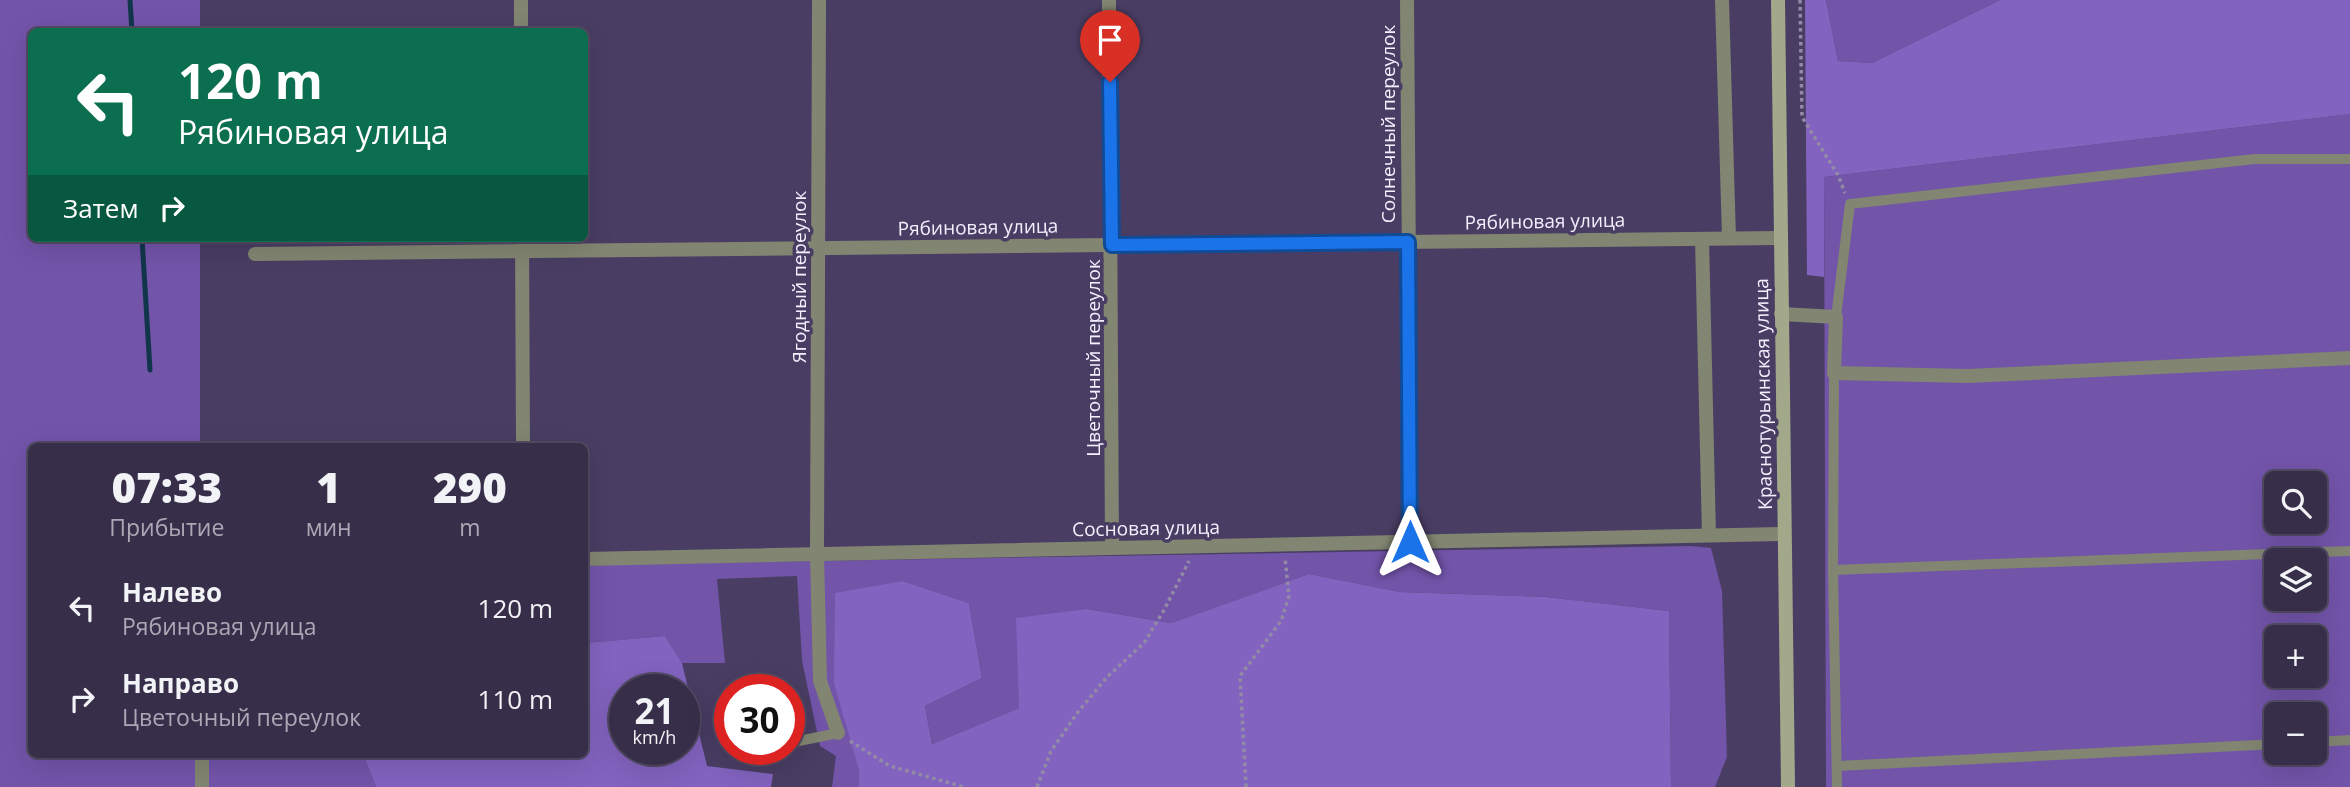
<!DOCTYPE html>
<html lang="ru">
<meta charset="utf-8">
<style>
body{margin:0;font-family:"Open Sans",sans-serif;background:#423a54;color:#f1f3f6;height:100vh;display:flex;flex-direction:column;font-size:26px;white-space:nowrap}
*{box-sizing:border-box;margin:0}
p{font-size:23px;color:#aaa8b5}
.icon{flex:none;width:38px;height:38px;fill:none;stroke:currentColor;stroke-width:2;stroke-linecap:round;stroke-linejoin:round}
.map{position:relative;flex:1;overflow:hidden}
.panel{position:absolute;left:28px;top:443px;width:560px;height:315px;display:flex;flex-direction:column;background:#372e4a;border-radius:10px;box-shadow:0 7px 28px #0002,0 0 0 2px #514a62}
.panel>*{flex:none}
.guide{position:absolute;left:28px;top:28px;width:560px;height:214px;border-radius:10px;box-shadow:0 7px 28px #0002,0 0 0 2px #514a62;background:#0b6e4f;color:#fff;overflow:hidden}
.fabs{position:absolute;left:2264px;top:471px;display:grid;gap:14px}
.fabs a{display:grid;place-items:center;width:63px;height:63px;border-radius:10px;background:#372e4a;box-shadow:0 7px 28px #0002,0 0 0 2px #514a62;font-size:35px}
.speed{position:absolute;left:609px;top:674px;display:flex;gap:14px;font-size:35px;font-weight:700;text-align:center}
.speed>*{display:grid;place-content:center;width:91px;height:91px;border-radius:50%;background:#372e4a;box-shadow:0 7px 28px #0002,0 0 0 2px #514a62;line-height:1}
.speed small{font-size:18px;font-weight:400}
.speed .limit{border:10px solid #d22;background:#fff;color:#111}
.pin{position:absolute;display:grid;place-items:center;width:60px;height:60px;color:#fff;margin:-72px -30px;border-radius:50% 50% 50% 0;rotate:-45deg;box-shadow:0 0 7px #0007}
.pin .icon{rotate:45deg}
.me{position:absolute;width:77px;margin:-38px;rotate:0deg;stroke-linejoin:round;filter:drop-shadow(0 0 5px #0008)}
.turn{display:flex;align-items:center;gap:24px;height:147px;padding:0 35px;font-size:32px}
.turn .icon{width:91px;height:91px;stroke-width:2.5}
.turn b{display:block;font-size:49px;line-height:60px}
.then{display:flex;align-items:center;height:66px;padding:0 35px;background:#0003;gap:14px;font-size:26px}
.eta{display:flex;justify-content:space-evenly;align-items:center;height:119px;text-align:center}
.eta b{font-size:42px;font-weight:800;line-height:49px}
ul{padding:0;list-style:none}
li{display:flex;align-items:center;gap:21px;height:91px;padding:0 35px}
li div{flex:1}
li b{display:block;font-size:26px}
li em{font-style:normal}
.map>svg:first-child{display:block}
.green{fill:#7254a9;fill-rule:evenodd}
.forest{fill:#8263bf;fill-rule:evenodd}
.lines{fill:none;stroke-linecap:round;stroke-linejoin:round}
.stream{stroke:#11364b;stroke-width:5}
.path{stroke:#938ba6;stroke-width:3.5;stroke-dasharray:3.5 3.5;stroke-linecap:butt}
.lane{stroke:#818571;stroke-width:10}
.street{stroke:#818571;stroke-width:14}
.secondary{stroke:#a2a889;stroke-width:14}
.route-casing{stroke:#114b97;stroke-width:18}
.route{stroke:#1a73e8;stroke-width:12}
.labels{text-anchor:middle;stroke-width:7;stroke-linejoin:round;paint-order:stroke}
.street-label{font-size:19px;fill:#f3f0fe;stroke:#493d63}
</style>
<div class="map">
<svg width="2350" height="787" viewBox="0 0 2350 787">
<rect width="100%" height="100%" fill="#493d63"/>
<g class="green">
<polygon points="0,0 200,0 200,31 32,32 32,238 200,238 200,446 32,446 32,754 363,754 376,787 0,787"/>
<polygon points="1826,0 2000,0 1872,63 1838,61"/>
<path d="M2350 114V787H1826L1824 177ZM2277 483H2315V522H2277ZM2277 560H2315V598H2277ZM2277 637H2315V676H2277ZM2277 714H2315V752H2277Z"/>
<polygon points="1691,546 1711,548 1722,591 1727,757 1715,787 1671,787 1669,611 1546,597 1400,592 1309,574 1171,623 1087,609 1019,708 932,744 925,706 982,678 969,603 903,581 859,770 859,787 832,787 836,756 820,746 802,661 797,576 717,579 725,663 682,663 665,636 585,643 584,565"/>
</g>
<g class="forest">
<polygon points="1805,0 1826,0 1838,61 1872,63 2000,0 2350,0 2350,114 1824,177 1824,277 1807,275"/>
<polygon points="1309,574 1400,592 1546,597 1669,611 1671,787 859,787 859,770 834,683 835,593 903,581 969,603 982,678 925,706 932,744 1019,708 1016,618 1087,609 1171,623"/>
<path d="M665 636 682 663 707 766 773 774 771 787H376L363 754H584L585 643ZM625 690H684V749H625Z"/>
</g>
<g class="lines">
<g class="stream">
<polyline points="130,0 132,32"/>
<polyline points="142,238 150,370"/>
</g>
<g class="path">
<polyline points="1800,0 1802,117 1838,175 1845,193"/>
<polyline points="850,741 890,766 964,787"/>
<polyline points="1037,787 1051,751 1078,712 1107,677 1144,643 1163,612 1189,561"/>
<polyline points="1246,787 1240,676 1281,621 1289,596 1285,558"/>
</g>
<g class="lane">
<polyline points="1836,317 1850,204 2255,159 2350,159"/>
<polyline points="1834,373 1833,570 1837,787"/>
<polyline points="1833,570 2350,551"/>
<polyline points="2315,742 2350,740"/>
<polyline points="789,743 838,733"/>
<polyline points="1837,766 2277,744"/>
</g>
<g class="street">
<polyline points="521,0 521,32"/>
<polyline points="819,0 817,554 820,681 838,733"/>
<polyline points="1109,0 1112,548"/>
<polyline points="1407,0 1411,542"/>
<polyline points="1722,0 1729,238"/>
<polyline points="522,238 523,446"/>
<polyline points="1702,239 1709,535"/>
<polyline points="255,254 1780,238"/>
<polyline points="1781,314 1836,317 1834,373 1968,376 2350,358"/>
<polyline points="584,559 1784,534"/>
<polyline points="202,787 202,754"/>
</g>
<polyline class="secondary" points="1778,0 1788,787"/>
</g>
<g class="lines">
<g class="route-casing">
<polyline id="route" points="1110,82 1112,245 1408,242 1410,542"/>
</g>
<use href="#route" class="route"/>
</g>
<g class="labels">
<g class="street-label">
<text transform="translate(1388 124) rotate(-90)" y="7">Солнечный переулок</text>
<text transform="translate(1545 221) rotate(-1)" y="7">Рябиновая улица</text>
<text transform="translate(978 227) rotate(-1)" y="7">Рябиновая улица</text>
<text transform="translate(799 277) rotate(-90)" y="7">Ягодный переулок</text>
<text transform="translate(1093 358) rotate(-90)" y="7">Цветочный переулок</text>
<text transform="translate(1763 394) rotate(-91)" y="7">Краснотурьинская улица</text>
<text transform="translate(1146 528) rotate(-1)" y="7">Сосновая улица</text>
</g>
</g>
</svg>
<div class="fabs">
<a><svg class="icon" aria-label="search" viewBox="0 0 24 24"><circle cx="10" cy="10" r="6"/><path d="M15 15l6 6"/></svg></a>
<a><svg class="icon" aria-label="layers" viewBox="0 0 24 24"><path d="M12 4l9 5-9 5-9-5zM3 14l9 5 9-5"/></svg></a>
<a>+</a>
<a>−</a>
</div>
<div class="speed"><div>21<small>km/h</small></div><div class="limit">30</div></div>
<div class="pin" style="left:1110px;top:82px;background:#d93025"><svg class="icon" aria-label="arrive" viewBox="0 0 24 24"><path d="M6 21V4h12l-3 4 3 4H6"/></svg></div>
<svg class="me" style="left:1410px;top:542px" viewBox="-20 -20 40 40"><path d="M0-17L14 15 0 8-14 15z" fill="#1a73e8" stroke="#fff" stroke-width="4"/></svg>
<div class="guide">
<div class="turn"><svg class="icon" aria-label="left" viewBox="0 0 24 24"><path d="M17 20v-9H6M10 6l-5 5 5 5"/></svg><div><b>120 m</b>Рябиновая улица</div></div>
<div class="then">Затем<svg class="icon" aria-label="right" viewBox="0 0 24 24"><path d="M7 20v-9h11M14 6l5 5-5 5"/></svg></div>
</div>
<section class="panel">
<div class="eta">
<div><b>07:33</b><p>Прибытие</p></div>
<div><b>1</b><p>мин</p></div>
<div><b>290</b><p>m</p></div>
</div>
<ul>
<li><svg class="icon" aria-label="left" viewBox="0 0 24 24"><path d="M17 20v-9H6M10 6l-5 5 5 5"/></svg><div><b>Налево</b><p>Рябиновая улица</p></div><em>120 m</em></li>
<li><svg class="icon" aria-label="right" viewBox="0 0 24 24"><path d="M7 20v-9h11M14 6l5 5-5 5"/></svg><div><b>Направо</b><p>Цветочный переулок</p></div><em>110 m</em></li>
</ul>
</section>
</div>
